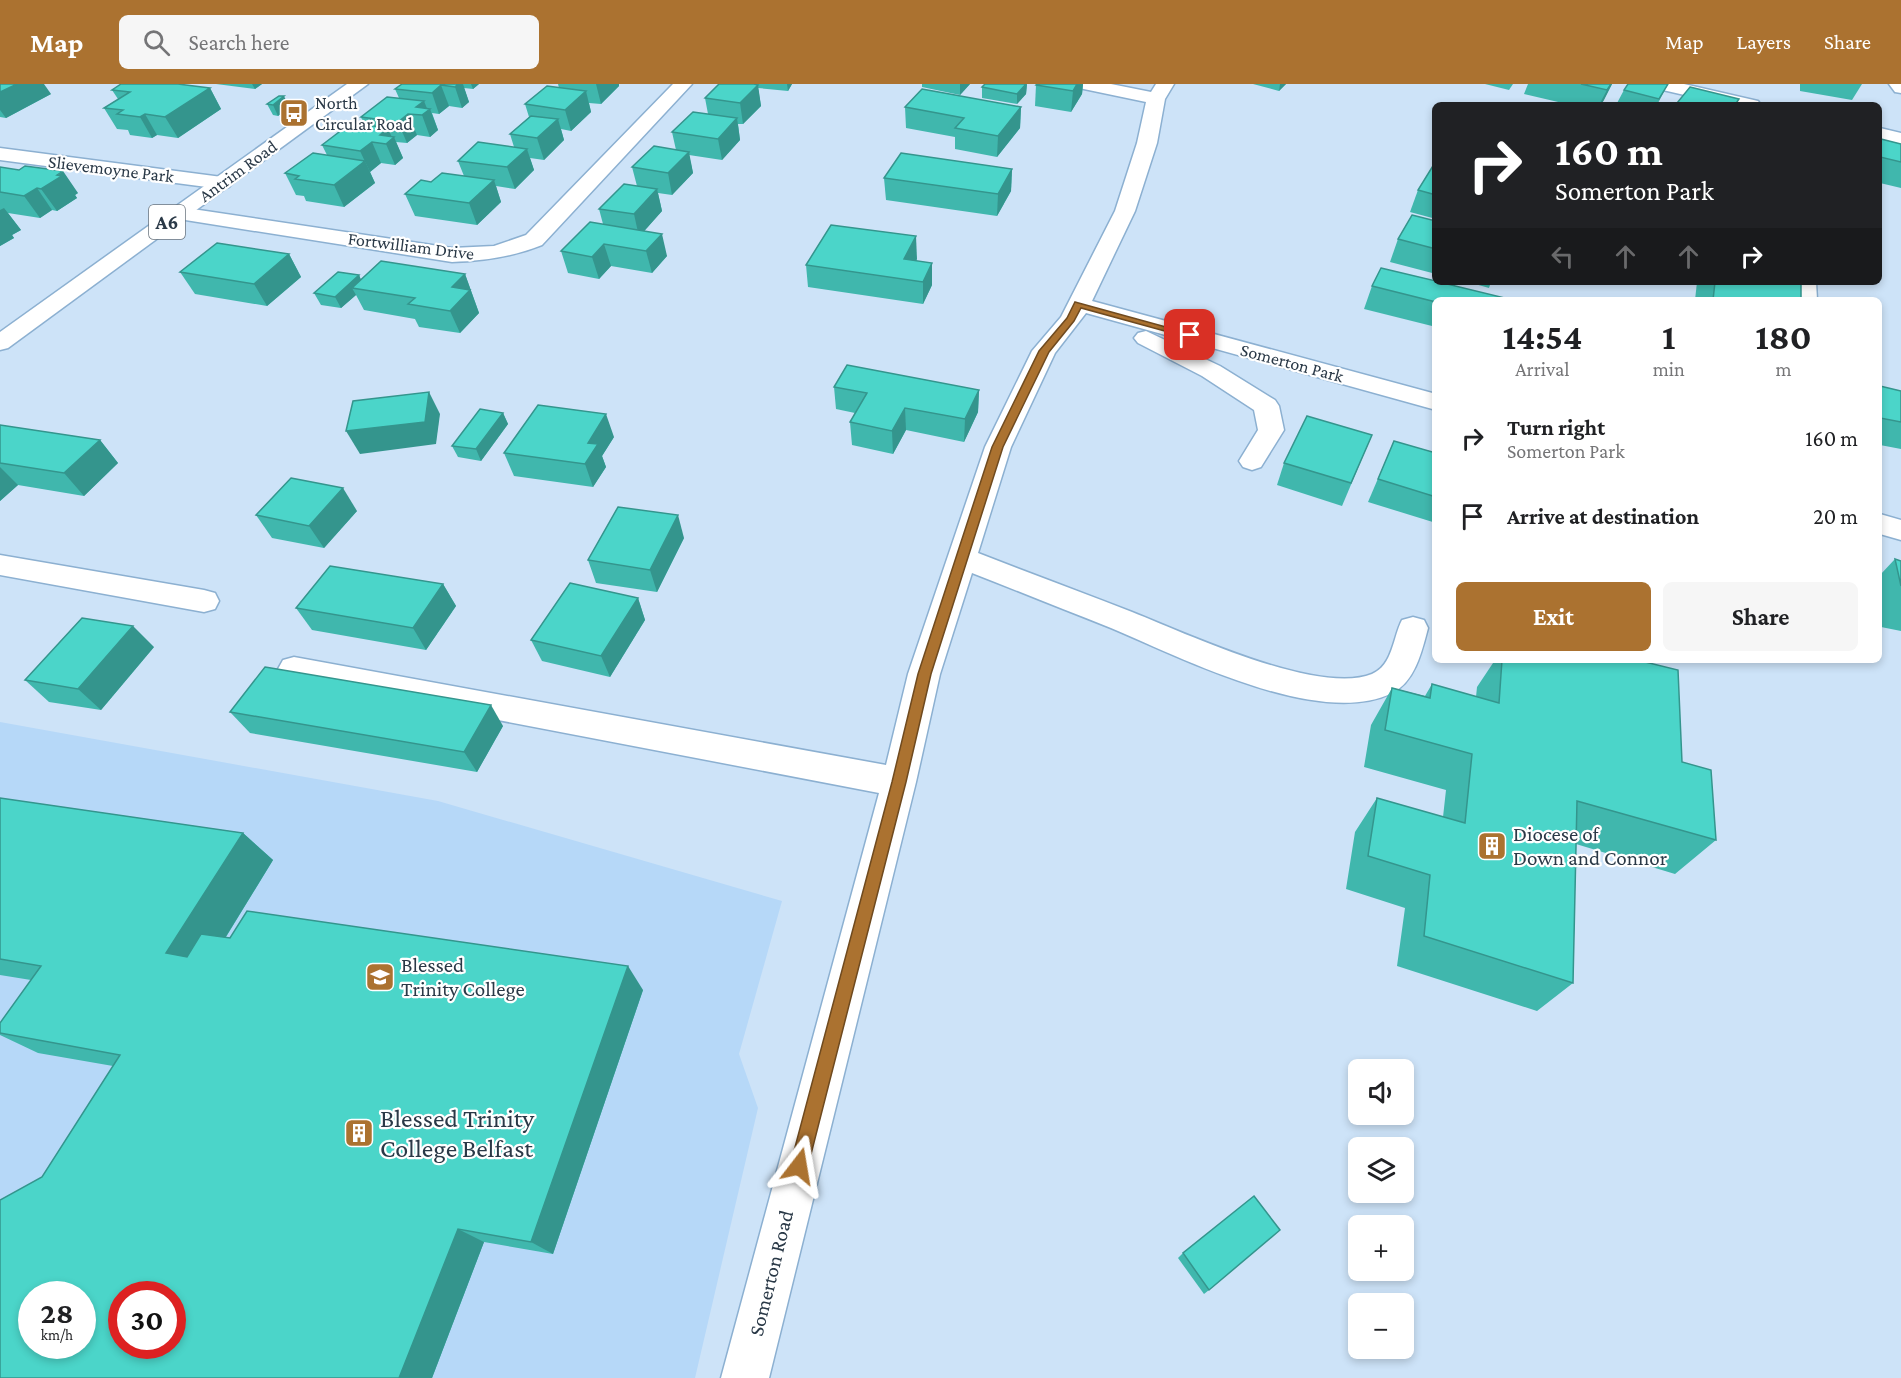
<!DOCTYPE html>
<meta charset="utf-8">
<style>
body{margin:0;font-family:"Crimson Pro",serif;background:#f6f6f6;color:#202124;height:100vh;display:flex;flex-direction:column;font-size:22px;white-space:nowrap}
*{box-sizing:border-box;margin:0}
p{font-size:20px;color:#757577}
.icon{flex:none;width:33px;height:33px;fill:none;stroke:currentColor;stroke-width:2;stroke-linecap:round;stroke-linejoin:round}
.map{position:relative;flex:1;overflow:hidden}
.details{position:absolute;left:1432px;top:213px;width:450px;height:366px;display:flex;flex-direction:column;background:#fff;border-radius:9px;box-shadow:0 3px 9px #0003}
.details>*{flex:none}
.banner{position:absolute;left:1432px;top:18px;width:450px;height:183px;border-radius:9px;box-shadow:0 3px 9px #0003;background:#202124;color:#fff;overflow:hidden}
.controls{position:absolute;left:1348px;top:975px;display:grid;gap:12px}
.controls a{display:grid;place-items:center;width:66px;height:66px;border-radius:9px;background:#fff;box-shadow:0 3px 9px #0003;font-size:30px}
.speed{position:absolute;left:18px;top:1197px;display:flex;gap:12px;font-size:30px;font-weight:700;text-align:center}
.speed>*{display:grid;place-content:center;width:78px;height:78px;border-radius:50%;background:#fff;box-shadow:0 3px 9px #0003;line-height:1}
.speed small{font-size:15px;font-weight:400}
.speed .limit{border:9px solid #d22;background:#fff;color:#111}
.pin{position:absolute;display:grid;place-items:center;width:51px;height:51px;color:#fff;margin:-26px;border-radius:12px;box-shadow:0 3px 9px #0006}
.me{position:absolute;width:66px;margin:-33px;rotate:14deg;stroke-linejoin:round;filter:drop-shadow(0 0 4px #0008)}
.turn{display:flex;align-items:center;gap:21px;height:126px;padding:0 24px;font-size:27px}
.turn .icon{width:78px;height:78px;stroke-width:2.5}
.turn b{display:block;font-size:42px;line-height:51px}
.lanes{display:flex;align-items:center;height:57px;padding:0 24px;background:#0003;justify-content:center;gap:30px;direction:ltr}
.lanes .off{opacity:.35}
.eta{display:flex;justify-content:space-evenly;align-items:center;height:102px;text-align:center}
.eta b{font-size:36px;font-weight:700;line-height:42px}
.primary-button{display:flex;gap:12px;margin-top:auto;padding:12px 24px}
.primary-button a{flex:1;height:69px;border-radius:9px;background:#ab7230;color:#fff;font-size:24px;font-weight:700;line-height:69px;text-align:center}
.primary-button a+a{background:#f6f6f6;color:#202124}
ul{padding:0;list-style:none}
li{display:flex;align-items:center;gap:18px;height:78px;padding:0 24px}
li div{flex:1}
li b{display:block;font-size:22px}
li em{font-style:normal}
header{display:flex;align-items:center;gap:36px;box-sizing:border-box;height:84px;padding:0 30px;background:#ab7230;color:#fff}
header strong{font-size:28px}
nav{display:flex;gap:33px;margin-inline-start:auto;font-size:21px}
.search{width:420px;height:54px;background:#f6f6f6;display:flex;align-items:center;gap:15px;box-sizing:border-box;padding:0 21px;border-radius:9px;color:#757577;font-size:22px}
.map>svg:first-child{display:block}
.built{fill:#b6d8f8;fill-rule:evenodd}
.lines{fill:none;stroke-linecap:round;stroke-linejoin:round}
.minor-casing{stroke:#8cb0d1;stroke-width:3}
.major-casing{stroke:#8cb0d1;stroke-width:3}
.minor{fill:#fff;fill-rule:evenodd}
.major{fill:#fff;fill-rule:evenodd}
.wall{fill:#40b7ad}
.shaded-wall{fill:#34958d}
.building{fill:#4bd5c9;stroke:#34958d;stroke-width:1.5;fill-rule:evenodd}
.route{fill:#ab7230;stroke:#6f4a1f;stroke-width:1.5}
.labels{text-anchor:middle;stroke-width:4.5;stroke-linejoin:round;paint-order:stroke}
.far-poi-label{font-size:18px;fill:#2a3947;stroke:#fff;text-anchor:start}
.far-street-label{font-size:18px;fill:#2a3947;stroke:#fff}
.shield{fill:#fff;stroke:#6a747e;stroke-width:1.5}
.shield-label{font-size:20px;font-weight:bold;fill:#2a3947}
.poi-label{font-size:21px;fill:#2a3947;stroke:#fff;text-anchor:start}
.street-label{font-size:21px;fill:#2a3947;stroke:#fff}
.near-poi-label{font-size:26px;fill:#2a3947;stroke:#fff;text-anchor:start}
</style>
<header>
<strong>Map</strong>
<div class="search"><svg class="icon" aria-label="search" viewBox="0 0 24 24"><circle cx="10" cy="10" r="6"/><path d="M15 15l6 6"/></svg>Search here</div>
<nav><a>Map</a><a>Layers</a><a>Share</a></nav>
</header>
<div class="map">
<svg width="1901" height="1294" viewBox="0 0 1901 1294">
<rect width="100%" height="100%" fill="#cde3f8"/>
<path class="built" d="M0 638 438 717 782 817 739 970 758 1024 695 1294H0ZM32 1210H82V1262H32ZM122 1210H172V1262H122Z"/>
<g class="lines">
<g class="minor-casing">
<g id="minor">
<path d="M673 0H692L542 161C512 173 484 177 452 178L179 135 172 133 169 129 172 125 179 123 452 164 494 162 526 151Z"/>
<path d="M1076 0H1111L1151 8 1156 0H1174L1165 15 1157 59 1135 127 1092 217 1436 310V326L1086 229 1055 269 1011 363 978 469C1029 489 1081 508 1132 528 1185 549 1319 612 1372 590 1393 581 1393 553 1402 536L1413 533 1424 536 1428 544C1422 567 1415 598 1392 609 1320 645 1180 573 1111 544 1065 526 1018 507 972 489L940 590 916 698 769 1294H721L879 709 294 597 283 594 278 585 283 576 294 573 886 681 908 590 985 363 1032 267 1061 233 1115 127 1137 59 1146 18 1079 4Z"/>
<polygon points="1651,0 1684,0 1758,17 1761,21 1728,21 1654,4"/>
<polygon points="1889,0 1901,0 1901,9 1895,8"/>
<polygon points="1880,44 1901,49 1901,61 1880,56"/>
<polygon points="0,64 222,93 229,95 232,99 229,103 222,105 0,76"/>
<polygon points="1794,198 1816,198 1817,216 1795,216"/>
<polygon points="1146,247 1220,282 1275,316 1279,322 1284,346 1261,383 1252,386 1243,383 1239,377 1258,346 1254,326 1202,292 1138,259 1134,254 1138,249"/>
<polygon points="1880,430 1901,436 1901,456 1880,450"/>
<polygon points="0,471 204,506 215,509 219,517 215,525 204,528 0,491"/>
</g>
</g>
<g class="major-casing">
<polygon id="major" points="347,0 368,0 8,264 0,266 0,248"/>
</g>
<use href="#minor" class="minor"/>
<use href="#major" class="major"/>
</g>
<g class="wall">
<polygon points="0,0 51,10 6,34 0,33"/>
<polygon points="216,0 262,0 255,5"/>
<polygon points="402,0 479,0 473,5 464,4 469,18 462,24 449,22 439,30 432,29 438,46 430,53 417,51 407,59 396,58 403,74 395,81 381,79 370,88 375,99 344,123 306,117 304,112 296,111 285,89 327,71 322,61 364,41 361,33 399,14 395,5"/>
<polygon points="558,0 619,0 619,2 601,20 589,19 591,28 571,47 561,45 564,56 544,76 530,74 534,86 515,105 496,102 501,118 477,141 415,132 405,110 431,98 464,92 458,77 514,63 510,50 529,33 525,20 559,4"/>
<polygon points="719,0 792,0 788,7 758,4 761,22 743,40 738,40 740,56 722,76 689,71 693,89 672,111 658,109 662,127 644,147 667,172 652,189 611,182 599,195 568,189 561,167 603,140 599,125 637,102 632,83 676,66 672,48 708,30 705,14"/>
<polygon points="922,0 970,0 960,11 922,3"/>
<polygon points="1027,0 1026,10 1017,20 982,14 982,3"/>
<polygon points="1083,0 1082,10 1071,28 1035,22 1036,1"/>
<polygon points="1253,0 1286,0 1279,7"/>
<polygon points="1485,0 1513,0 1509,6"/>
<polygon points="1528,0 1612,0 1601,21 1571,21 1524,10"/>
<polygon points="1668,0 1657,21 1616,21 1624,6"/>
<polygon points="1800,0 1862,0 1852,16 1800,7"/>
<polygon points="210,4 221,25 178,54 157,51 152,54 130,51 128,46 117,45 104,24 118,15 112,6"/>
<polygon points="267,20 289,23 278,32 273,31"/>
<polygon points="905,23 1021,23 1020,44 997,73 955,65 955,53 906,44"/>
<polygon points="1881,55 1901,60 1901,104 1880,99 1880,57"/>
<polygon points="1436,77 1436,135 1410,128 1418,106"/>
<polygon points="0,83 78,109 75,111 77,114 57,127 52,126 40,134 8,129 21,146 12,151 14,154 0,162"/>
<polygon points="1012,85 1011,107 997,132 886,116 884,94"/>
<polygon points="1436,137 1436,190 1390,178 1398,155"/>
<polygon points="289,170 301,193 267,222 195,210 180,188"/>
<polygon points="917,175 916,176 932,201 923,220 808,203 806,181"/>
<polygon points="465,190 479,229 460,249 419,243 415,235 364,226 356,211 341,224 321,221 314,209 359,191 361,196"/>
<polygon points="1468,198 1491,198 1489,204"/>
<polygon points="1697,198 1801,198 1801,216 1695,216"/>
<polygon points="1372,202 1436,216 1436,243 1364,225"/>
<polygon points="1880,302 1901,307 1901,365 1880,361"/>
<polygon points="834,303 979,306 978,328 964,358 906,346 893,370 852,361 850,338 855,329 836,325"/>
<polygon points="503,329 508,340 481,377 458,373 452,362"/>
<polygon points="0,341 100,356 118,379 84,412 18,401 0,417"/>
<polygon points="1372,351 1342,422 1277,401 1284,379"/>
<polygon points="614,353 602,372 606,383 593,403 514,392 504,369"/>
<polygon points="1394,357 1436,369 1436,439 1368,418"/>
<polygon points="357,427 324,464 272,454 256,431"/>
<polygon points="684,454 657,508 596,499 588,476"/>
<polygon points="1895,475 1901,477 1901,547 1881,543 1880,535 1880,491"/>
<polygon points="443,500 456,522 426,566 312,546 296,524"/>
<polygon points="638,514 645,536 610,593 542,577 531,556"/>
<polygon points="154,563 101,626 49,618 25,596"/>
<polygon points="1495,576 1637,576 1716,756 1675,790 1576,760 1573,899 1537,927 1397,882 1405,824 1346,805 1355,748 1377,714 1443,733 1446,706 1364,683 1371,641 1392,604 1425,612 1432,600 1476,613 1477,603"/>
<polygon points="230,628 503,642 477,688 250,649"/>
<polygon points="0,714 243,749 273,776 226,853 643,906 553,1170 484,1158 432,1294 0,1294 42,1093 113,982 38,969 0,951 0,939 31,896 0,891"/>
<polygon points="1183,1169 1209,1206 1204,1210 1178,1174"/>
</g>
<g class="shaded-wall">
<polygon points="17,0 44,0 51,10 6,34 0,26 0,8"/>
<polygon points="252,0 262,0 255,5"/>
<polygon points="450,0 463,0 469,18 462,24 455,3"/>
<polygon points="471,0 479,0 473,5"/>
<polygon points="596,0 619,0 619,2 601,20"/>
<polygon points="787,0 792,0 788,7"/>
<polygon points="960,0 970,0 960,11"/>
<polygon points="1027,0 1026,10 1017,20 1017,10"/>
<polygon points="1077,0 1083,0 1082,10 1071,28 1073,7"/>
<polygon points="1280,0 1286,0 1279,7"/>
<polygon points="1611,0 1612,0 1604,16 1601,21 1599,21 1607,6"/>
<polygon points="441,1 449,22 439,30 432,9"/>
<polygon points="758,1 761,22 743,40 740,19"/>
<polygon points="210,4 221,25 178,54 165,33"/>
<polygon points="586,7 591,28 571,47 565,26"/>
<polygon points="284,12 289,23 278,32 273,21"/>
<polygon points="424,17 428,27 430,25 438,46 430,53 422,31 416,23"/>
<polygon points="1021,23 1020,44 997,73 998,52"/>
<polygon points="145,30 157,51 152,54 140,33"/>
<polygon points="408,30 417,51 407,59 398,38"/>
<polygon points="737,34 740,56 722,76 718,55"/>
<polygon points="558,35 564,56 544,76 537,54"/>
<polygon points="388,44 392,54 394,53 403,74 395,81 386,60 380,51"/>
<polygon points="372,58 381,79 370,88 360,67"/>
<polygon points="527,65 534,86 515,105 507,83"/>
<polygon points="689,68 693,89 672,111 668,89"/>
<polygon points="365,77 375,99 344,123 334,101"/>
<polygon points="1012,85 1011,107 997,132 998,110"/>
<polygon points="63,87 78,109 75,111 77,114 57,127 41,105"/>
<polygon points="494,96 501,118 477,141 469,119"/>
<polygon points="37,104 52,126 40,134 24,112"/>
<polygon points="657,105 662,127 639,153 634,130"/>
<polygon points="4,124 21,146 12,151 14,154 0,162 0,126"/>
<polygon points="662,150 667,172 652,189 646,167"/>
<polygon points="916,152 917,175 906,195 904,175"/>
<polygon points="604,160 611,182 599,195 592,173"/>
<polygon points="289,170 301,193 267,222 254,200"/>
<polygon points="932,179 932,201 923,220 923,198"/>
<polygon points="465,190 479,229 460,249 450,227 452,203"/>
<polygon points="359,191 364,203 352,204 356,211 341,224 335,213"/>
<polygon points="979,306 978,328 964,358 965,335"/>
<polygon points="429,308 440,330 436,360 360,370 346,347"/>
<polygon points="905,324 906,346 893,370 892,347"/>
<polygon points="503,329 508,340 481,377 476,365"/>
<polygon points="606,330 614,353 602,372 606,383 593,403 585,380 588,359"/>
<polygon points="100,356 118,379 84,412 64,389"/>
<polygon points="0,383 18,401 0,417"/>
<polygon points="343,404 357,427 324,464 309,442"/>
<polygon points="678,431 684,454 657,508 650,486"/>
<polygon points="443,500 456,522 426,566 413,544"/>
<polygon points="638,514 645,536 610,593 601,572"/>
<polygon points="133,542 154,563 101,626 78,605"/>
<polygon points="491,621 503,642 477,688 464,668"/>
<polygon points="243,749 273,776 201,893 166,869"/>
<polygon points="628,882 643,906 553,1170 531,1158"/>
<polygon points="458,1145 484,1158 432,1294 399,1294"/>
</g>
<g class="building">
<polygon points="0,0 17,0 0,8"/>
<polygon points="121,0 178,0 210,4 165,33 145,30 140,33 117,30 123,26 104,24 130,8 112,6"/>
<polygon points="402,0 458,0 455,3 441,1 432,9 395,5"/>
<polygon points="719,0 754,0 758,1 740,19 705,14"/>
<polygon points="985,0 1026,0 1017,10 982,3"/>
<polygon points="1037,0 1077,0 1073,7 1036,1"/>
<polygon points="1581,0 1611,0 1607,6"/>
<polygon points="1628,0 1668,0 1659,15 1624,6"/>
<polygon points="547,2 586,7 565,26 525,20"/>
<polygon points="1690,3 1739,15 1735,21 1685,21 1677,19"/>
<polygon points="922,5 1021,23 998,52 955,44 964,34 905,23"/>
<polygon points="279,12 284,12 273,21 267,20"/>
<polygon points="387,13 424,17 416,23 430,25 422,31 408,30 398,38 361,33"/>
<polygon points="693,28 737,34 718,55 672,48"/>
<polygon points="531,32 558,35 537,54 510,50"/>
<polygon points="351,39 388,44 380,51 394,53 386,60 372,58 360,67 322,61"/>
<polygon points="1881,55 1901,60 1901,78 1880,73 1880,59"/>
<polygon points="478,58 527,65 507,83 458,77"/>
<polygon points="654,62 689,68 668,89 632,83"/>
<polygon points="313,69 365,77 334,101 295,95 299,92 285,89"/>
<polygon points="901,69 1012,85 998,110 884,94"/>
<polygon points="1436,77 1436,111 1418,106"/>
<polygon points="25,82 63,87 57,91 62,92 41,105 37,104 24,112 0,108 0,83 19,86"/>
<polygon points="442,89 494,96 469,119 405,110 421,96 431,98"/>
<polygon points="624,100 657,105 634,130 599,125"/>
<polygon points="1412,131 1436,137 1436,165 1398,155"/>
<polygon points="590,138 662,150 646,167 604,160 592,173 561,167"/>
<polygon points="831,141 916,152 904,175 932,179 923,198 806,181"/>
<polygon points="217,159 289,170 254,200 180,188"/>
<polygon points="381,177 465,190 452,203 470,206 450,227 408,220 415,214 352,204"/>
<polygon points="1381,184 1436,197 1436,198 1439,198 1509,215 1509,216 1436,216 1436,218 1372,202"/>
<polygon points="338,188 359,191 335,213 314,209"/>
<polygon points="1715,198 1801,198 1801,216 1713,216"/>
<polygon points="847,281 979,306 965,335 905,324 892,347 850,338 867,309 834,303"/>
<polygon points="1880,302 1901,307 1901,338 1880,334"/>
<polygon points="429,308 425,338 346,347 353,317"/>
<polygon points="538,321 606,330 588,359 598,360 585,380 504,369"/>
<polygon points="480,325 503,329 476,365 452,362"/>
<polygon points="1307,332 1372,351 1351,399 1284,379"/>
<polygon points="0,341 100,356 64,389 0,379"/>
<polygon points="1394,357 1436,369 1436,413 1378,395"/>
<polygon points="291,394 343,404 309,442 256,431"/>
<polygon points="618,423 678,431 650,486 588,476"/>
<polygon points="1895,475 1901,477 1901,502"/>
<polygon points="330,482 443,500 413,544 296,524"/>
<polygon points="570,499 638,514 601,572 531,556"/>
<polygon points="82,534 133,542 78,605 25,596"/>
<polygon points="1502,576 1637,576 1678,586 1682,678 1711,686 1716,756 1577,717 1573,899 1424,852 1430,791 1368,772 1377,714 1465,739 1472,670 1385,646 1392,604 1430,614 1432,600 1499,619"/>
<polygon points="265,583 491,621 464,668 230,628"/>
<path d="M0 714 243 749 166 869 187 873 201 850 230 854 247 827 628 882 531 1158 458 1145 399 1294H0V1116L42 1093 120 971 0 949V939L41 882 0 875ZM32 1210H82V1262H32ZM122 1210H172V1262H122Z"/>
<polygon points="1254,1112 1280,1146 1209,1206 1183,1169"/>
</g>
<polygon class="route" points="1075,218 1195,251 1190,254 1081,224 1074,237 1049,268 1003,363 931,590 906,698 808,1082 805,1088 799,1091 792,1088 790,1082 892,698 918,590 992,363 1039,267 1067,234"/>
<defs>
<g id="bus-square" transform="scale(1.5)"><rect x="-9" y="-9" width="18" height="18" rx="4" fill="#ab7230" stroke="#fff"/><path d="M-5-6H5V4H4V6H2V4H-2V6H-4V4H-5ZM-3.5-4V0h7V-4ZM-3.5 1.2v1.5H-2V1.2ZM2 1.2v1.5H3.5V1.2Z" fill="#fff"/></g>
<g id="building-square" transform="scale(1.5)"><rect x="-9" y="-9" width="18" height="18" rx="4" fill="#ab7230" stroke="#fff"/><path d="M-4-6H4V6H1V3H-1V6H-4ZM-2.5-4.3h1.7v1.8h-1.7ZM.8-4.3h1.7v1.8H.8ZM-2.5-1h1.7V.8h-1.7ZM.8-1h1.7V.8H.8Z" fill="#fff"/></g>
<g id="school-square" transform="scale(1.5)"><rect x="-9" y="-9" width="18" height="18" rx="4" fill="#ab7230" stroke="#fff"/><path d="M0-5L7-2L0 1L-7-2ZM-4 1L0 2.5L4 1V4Q0 6-4 4Z" fill="#fff"/></g>
</defs>
<g fill-rule="evenodd">
<use href="#bus-square" x="294" y="29"/>
<use href="#building-square" x="1492" y="762"/>
<use href="#school-square" x="380" y="893"/>
<use href="#building-square" x="359" y="1049"/>
</g>
<g class="labels">
<g class="far-poi-label">
<text x="315" y="25">North<tspan x="315" dy="21">Circular Road</tspan></text>
</g>
<g class="far-street-label">
<text transform="translate(111 85) rotate(7)" y="6">Slievemoyne Park</text>
<text transform="translate(238 87) rotate(-36)" y="6">Antrim Road</text>
<text transform="translate(411 162) rotate(7)" y="6">Fortwilliam Drive</text>
<text transform="translate(1292 279) rotate(15)" y="6">Somerton Park</text>
</g>
<rect class="shield" x="149" y="121" width="36" height="34" rx="4.5"/>
<g class="shield-label">
<text x="167" y="145">A6</text>
</g>
<g class="poi-label">
<text x="1513" y="757">Diocese of<tspan x="1513" dy="24">Down and Connor</tspan></text>
<text x="401" y="888">Blessed<tspan x="401" dy="24">Trinity College</tspan></text>
</g>
<g class="street-label">
<text transform="translate(771 1189) rotate(-76)" y="7">Somerton Road</text>
</g>
<g class="near-poi-label">
<text x="380" y="1043">Blessed Trinity<tspan x="380" dy="30">College Belfast</tspan></text>
</g>
</g>
</svg>
<div class="controls">
<a><svg class="icon" aria-label="sound" viewBox="0 0 24 24"><path d="M4 9h4l5-4v14l-5-4H4zM17 9q2 3 0 6"/></svg></a>
<a><svg class="icon" aria-label="layers" viewBox="0 0 24 24"><path d="M12 4l9 5-9 5-9-5zM3 14l9 5 9-5"/></svg></a>
<a>+</a>
<a>−</a>
</div>
<div class="speed"><div>28<small>km/h</small></div><div class="limit">30</div></div>
<div class="pin" style="left:1190px;top:251px;background:#d93025"><svg class="icon" aria-label="arrive" viewBox="0 0 24 24"><path d="M6 21V4h12l-3 4 3 4H6"/></svg></div>
<svg class="me" style="left:799px;top:1082px" viewBox="-20 -20 40 40"><path d="M0-17L14 15 0 8-14 15z" fill="#ab7230" stroke="#fff" stroke-width="4"/></svg>
<div class="banner">
<div class="turn"><svg class="icon" aria-label="right" viewBox="0 0 24 24"><path d="M7 20v-9h11M14 6l5 5-5 5"/></svg><div><b>160 m</b>Somerton Park</div></div>
<div class="lanes"><svg class="icon off" aria-label="left" viewBox="0 0 24 24"><path d="M17 20v-9H6M10 6l-5 5 5 5"/></svg><svg class="icon off" aria-label="ahead" viewBox="0 0 24 24"><path d="M12 20V5M6 11l6-6 6 6"/></svg><svg class="icon off" aria-label="ahead" viewBox="0 0 24 24"><path d="M12 20V5M6 11l6-6 6 6"/></svg><svg class="icon" aria-label="right" viewBox="0 0 24 24"><path d="M7 20v-9h11M14 6l5 5-5 5"/></svg></div>
</div>
<section class="details">
<div class="eta">
<div><b>14:54</b><p>Arrival</p></div>
<div><b>1</b><p>min</p></div>
<div><b>180</b><p>m</p></div>
</div>
<ul>
<li><svg class="icon" aria-label="right" viewBox="0 0 24 24"><path d="M7 20v-9h11M14 6l5 5-5 5"/></svg><div><b>Turn right</b><p>Somerton Park</p></div><em>160 m</em></li>
<li><svg class="icon" aria-label="arrive" viewBox="0 0 24 24"><path d="M6 21V4h12l-3 4 3 4H6"/></svg><div><b>Arrive at destination</b></div><em>20 m</em></li>
</ul>
<div class="primary-button"><a>Exit</a><a>Share</a></div>
</section>
</div>
